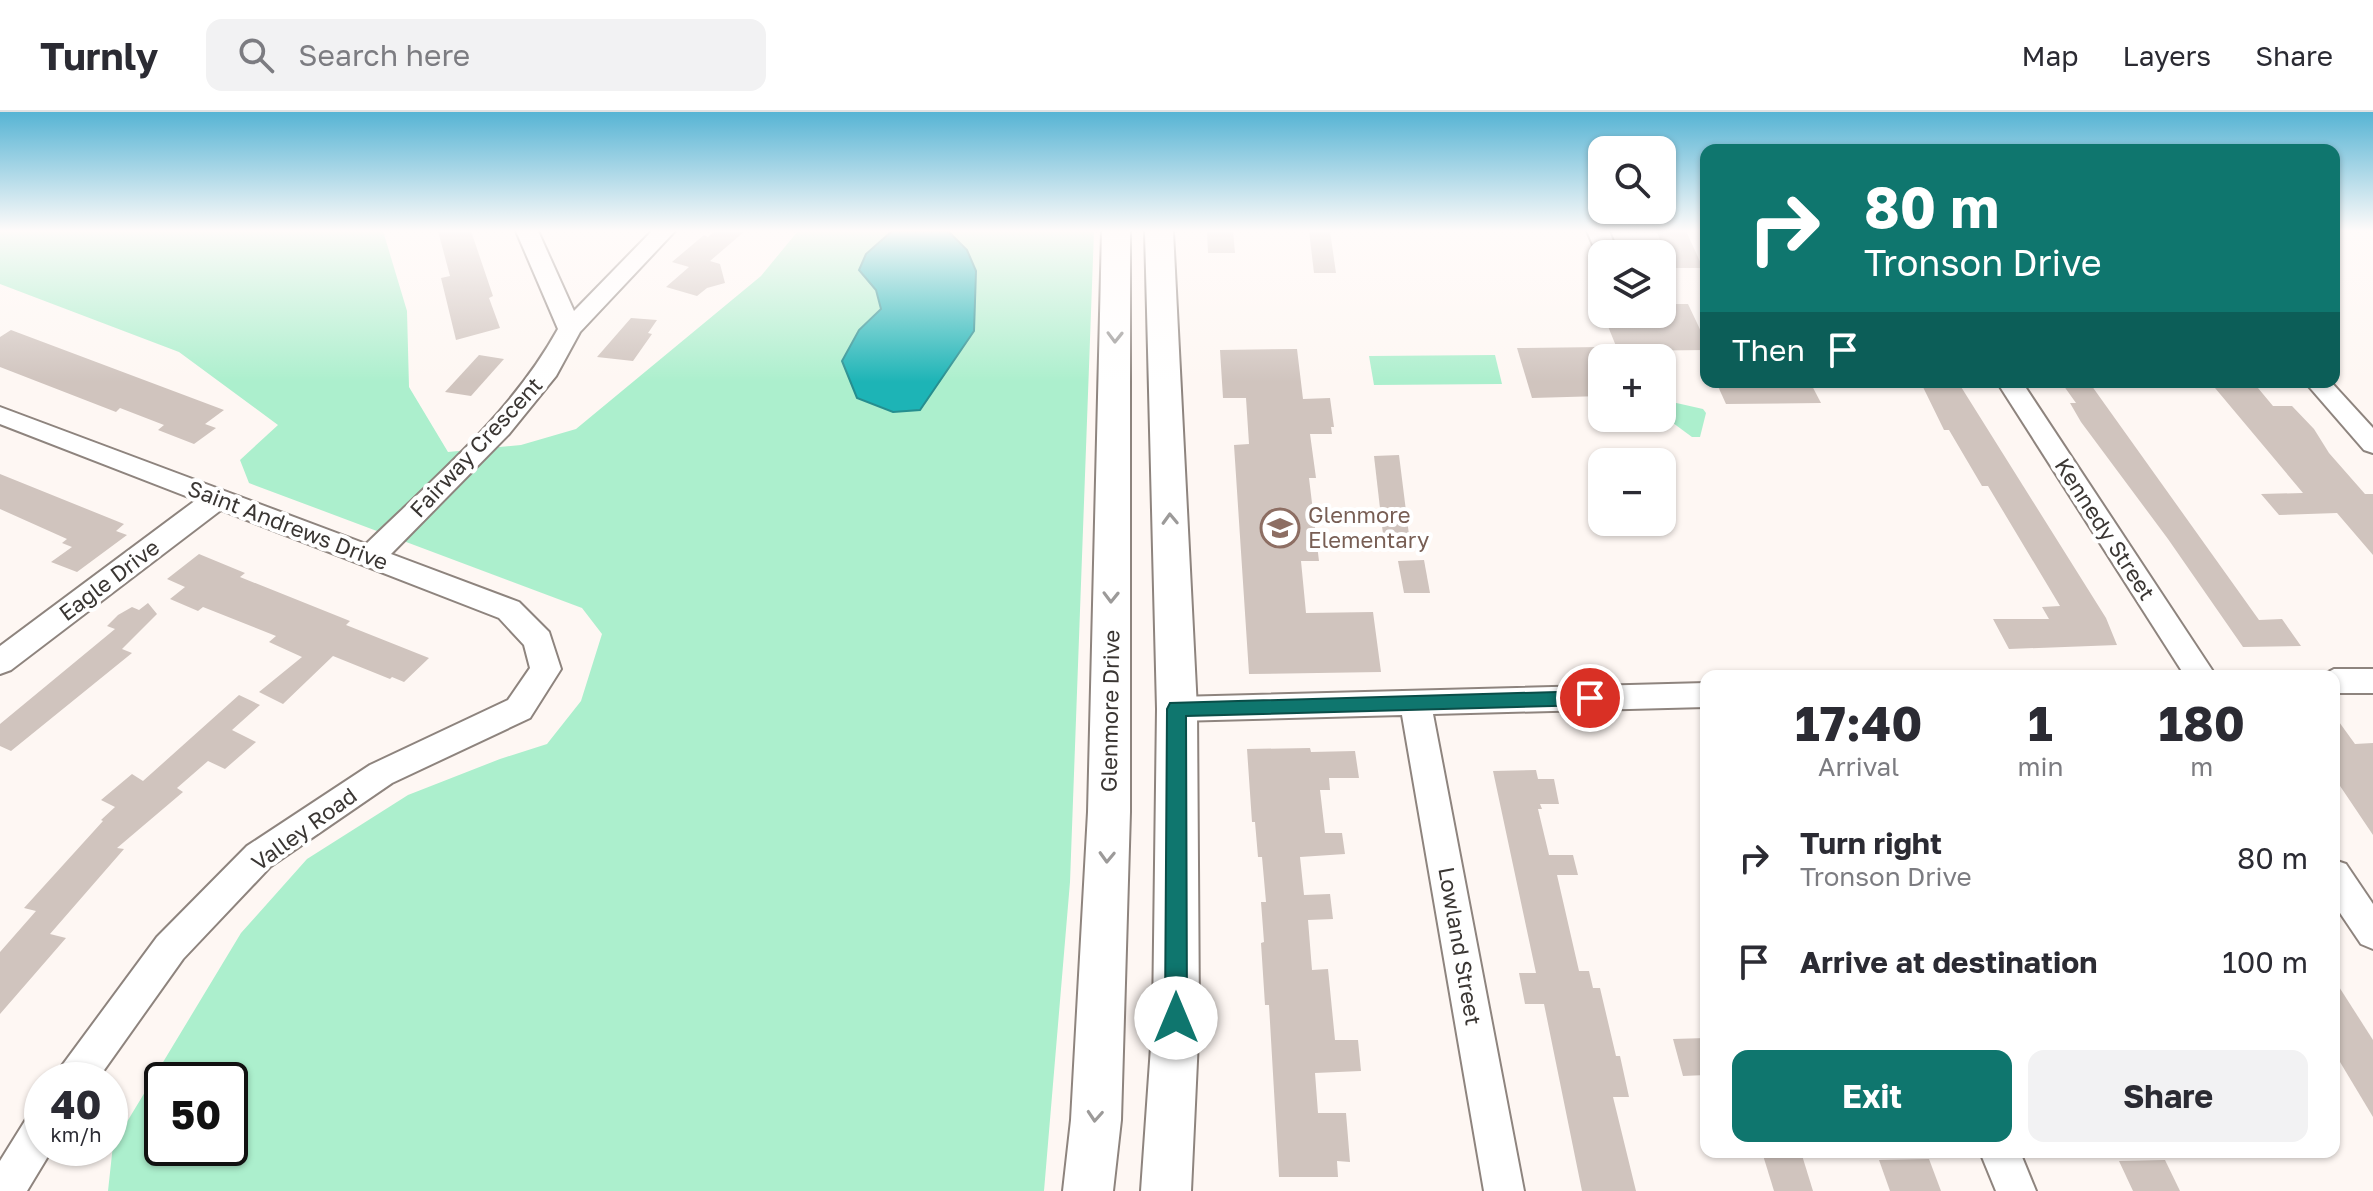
<!DOCTYPE html>
<meta charset="utf-8">
<style>
body{margin:0;font-family:"Golos Text",sans-serif;background:#f2f2f3;color:#2b2b33;height:100vh;display:flex;flex-direction:column;font-size:30px;white-space:nowrap}
*{box-sizing:border-box;margin:0}
p{font-size:26px;color:#7c7c81}
.icon{flex:none;width:44px;height:44px;fill:none;stroke:currentColor;stroke-width:2;stroke-linecap:round;stroke-linejoin:round}
.map{position:relative;flex:1;overflow:hidden}
.drawer{position:absolute;left:1700px;top:558px;width:640px;height:488px;display:flex;flex-direction:column;background:#fff;border-radius:16px;box-shadow:0 2px 6px #0004}
.drawer>*{flex:none}
.hud{position:absolute;left:1700px;top:32px;width:640px;height:244px;border-radius:16px;box-shadow:0 2px 6px #0004;background:#0f766e;color:#fff;overflow:hidden}
.controls{position:absolute;left:1588px;top:24px;display:grid;gap:16px}
.controls a{display:grid;place-items:center;width:88px;height:88px;border-radius:16px;background:#fff;box-shadow:0 2px 6px #0004;font-size:40px}
.speed{position:absolute;left:24px;top:950px;display:flex;gap:16px;font-size:40px;font-weight:700;text-align:center}
.speed>*{display:grid;place-content:center;width:104px;height:104px;border-radius:50%;background:#fff;box-shadow:0 2px 6px #0004;line-height:1}
.speed small{font-size:20px;font-weight:400}
.speed .limit{border:4px solid #111;border-radius:12px;background:#fff;color:#111}
.pin{position:absolute;display:grid;place-items:center;width:68px;height:68px;color:#fff;margin:-34px;border:4px solid #fff;border-radius:50%;box-shadow:0 2px 8px #0007}
.me{position:absolute;width:88px;margin:-44px;rotate:0deg;stroke-linejoin:round;filter:drop-shadow(0 0 6px #0008)}
.turn{display:flex;align-items:center;gap:28px;height:168px;padding:0 32px;font-size:36px}
.turn .icon{width:104px;height:104px;stroke-width:2.5}
.turn b{display:block;font-size:56px;line-height:68px}
.then{display:flex;align-items:center;height:76px;padding:0 32px;background:#0003;gap:16px;font-size:30px}
.eta{display:flex;justify-content:space-evenly;align-items:center;height:136px;text-align:center}
.eta b{font-size:48px;font-weight:700;line-height:56px}
.primary-button{display:flex;gap:16px;margin-top:auto;padding:16px 32px}
.primary-button a{flex:1;height:92px;border-radius:16px;background:#0f766e;color:#fff;font-size:32px;font-weight:700;line-height:92px;text-align:center}
.primary-button a+a{background:#f2f2f3;color:#2b2b33}
ul{padding:0;list-style:none}
li{display:flex;align-items:center;gap:24px;height:104px;padding:0 32px}
li div{flex:1}
li b{display:block;font-size:30px}
li em{font-style:normal}
header{display:flex;align-items:center;gap:48px;box-sizing:border-box;height:112px;padding:0 40px;background:#fff;border-bottom:2px solid #e1e1e2}
header strong{font-size:38px}
nav{display:flex;gap:44px;margin-inline-start:auto;font-size:28px}
.search{width:560px;height:72px;background:#f2f2f3;display:flex;align-items:center;gap:20px;box-sizing:border-box;padding:0 28px;border-radius:16px;color:#7c7c81;font-size:30px}
.map>svg:first-child{display:block}
.green{fill:#acefcd;fill-rule:evenodd}
.water{fill:#1db4b6;stroke:#268e8f;stroke-width:2}
.building{fill:#d0c4be}
.lines{fill:none;stroke-linecap:round;stroke-linejoin:round}
.minor-casing{stroke:#8e847e;stroke-width:4}
.major-casing{stroke:#8e847e;stroke-width:4}
.minor{fill:#fff;fill-rule:evenodd}
.major{fill:#fff;fill-rule:evenodd}
.oneway{stroke:#9c9a99}
.route{fill:#0f766e;stroke:#0a4d48;stroke-width:2}
.labels{text-anchor:middle;stroke-width:8;stroke-linejoin:round;paint-order:stroke}
.street-label{font-size:22px;fill:#3a3633;stroke:#fff}
.education-label{font-size:22px;fill:#785e54;stroke:#fff;text-anchor:start}
</style>
<header>
<strong>Turnly</strong>
<div class="search"><svg class="icon" aria-label="search" viewBox="0 0 24 24"><circle cx="10" cy="10" r="6"/><path d="M15 15l6 6"/></svg>Search here</div>
<nav><a>Map</a><a>Layers</a><a>Share</a></nav>
</header>
<div class="map">
<svg width="2373" height="1079" viewBox="0 0 2373 1079">
<rect width="100%" height="100%" fill="#fef7f3"/>
<g class="green">
<path d="M0 119H383L407 199 409 275 448 340 521 333 576 317 761 164 798 119H1094L1070 770 1044 1079H108L113 1033 241 821 307 747 408 683 500 647 547 632 581 589 602 522 582 496 249 371 240 348 278 313 179 240 0 172ZM162 968H230V1036H162Z"/>
<polygon points="1495,243 1502,272 1374,273 1369,244"/>
<polygon points="1672,290 1703,297 1706,301 1700,325 1692,325 1673,311 1662,292"/>
</g>
<polygon class="water" points="892,119 948,119 967,138 976,159 974,219 920,298 893,300 857,286 842,249 859,218 881,197 876,178 859,158 866,142"/>
<g class="building">
<polygon points="438,119 471,119 493,184 489,186 500,216 456,228 441,166 450,164"/>
<polygon points="715,119 745,119 710,149 720,152 725,171 707,176 697,184 666,175 689,155 672,150 704,123 708,125"/>
<polygon points="1207,119 1233,119 1235,141 1208,141"/>
<polygon points="1309,119 1330,119 1336,161 1314,161"/>
<polygon points="1656,119 1686,119 1703,156 1673,156"/>
<polygon points="1662,192 1688,192 1706,230 1706,238 1618,239 1603,202 1662,202"/>
<polygon points="631,206 657,208 648,221 652,222 633,249 597,245"/>
<polygon points="11,218 224,298 205,312 216,316 194,332 158,318 164,313 120,296 116,300 0,255 0,225"/>
<polygon points="1602,235 1602,284 1532,286 1517,236"/>
<polygon points="1297,237 1303,287 1330,286 1334,315 1331,315 1332,322 1310,322 1316,366 1309,366 1319,449 1301,449 1306,501 1373,500 1381,560 1249,562 1234,333 1249,332 1246,286 1223,286 1220,238"/>
<polygon points="479,243 504,247 471,284 445,280"/>
<polygon points="1716,270 1810,270 1821,291 1726,292"/>
<polygon points="1930,270 1958,270 2106,506 2117,533 2009,537 1993,507 2049,507 2042,495 2060,494 1988,374 1982,374 1949,318 1944,318 1922,273 1932,273"/>
<polygon points="2061,270 2089,270 2259,508 2282,507 2301,534 2243,535 2168,427 2081,310 2070,291 2076,291"/>
<polygon points="2210,270 2253,270 2273,294 2292,294 2314,317 2329,341 2365,382 2373,382 2373,443 2337,401 2279,403 2261,382 2303,381"/>
<polygon points="1399,343 1410,431 1384,431 1374,344"/>
<polygon points="0,362 124,412 116,419 127,423 77,460 51,450 72,435 62,431 67,427 0,397"/>
<polygon points="199,442 245,461 240,465 350,509 346,513 429,546 404,570 392,565 390,567 333,544 283,592 259,580 302,545 269,530 276,524 203,495 198,499 170,487 185,475 167,467"/>
<polygon points="1424,448 1430,481 1404,481 1398,449"/>
<polygon points="148,491 157,502 122,537 132,541 11,639 0,634 0,612 115,517 107,514 118,503 132,495 139,498"/>
<polygon points="239,583 260,593 232,618 256,630 225,657 208,649 177,676 183,680 117,736 124,737 50,822 66,826 0,902 0,840 36,799 24,796 103,709 101,708 115,695 101,688 132,662 143,669"/>
<polygon points="2334,603 2355,632 2373,631 2373,723 2334,665"/>
<polygon points="1310,636 1311,640 1355,639 1359,666 1329,666 1330,678 1320,678 1325,721 1342,721 1345,742 1300,745 1304,783 1330,782 1333,807 1308,808 1312,858 1328,857 1335,928 1358,928 1361,959 1315,961 1318,1001 1346,1001 1350,1050 1337,1049 1338,1065 1279,1065 1269,893 1265,893 1261,831 1264,830 1261,790 1266,790 1262,745 1258,745 1255,710 1252,710 1247,637"/>
<polygon points="1536,658 1538,667 1554,667 1559,692 1540,692 1542,697 1538,697 1549,743 1573,743 1578,763 1557,763 1579,859 1589,859 1593,876 1600,876 1616,944 1620,944 1629,985 1613,985 1636,1079 1582,1079 1544,892 1525,892 1519,861 1536,861 1493,659"/>
<polygon points="2334,867 2373,928 2373,1005 2334,940"/>
<polygon points="1706,926 1706,963 1683,964 1673,927"/>
<polygon points="1762,1040 1801,1040 1813,1079 1774,1079"/>
<polygon points="1929,1047 1941,1079 1890,1079 1879,1048"/>
<polygon points="2165,1048 2180,1079 2133,1079 2119,1049"/>
</g>
<g class="lines">
<g class="minor-casing">
<g id="minor">
<path d="M516 119H538L574 199 652 119H675L580 220 556 264 509 322 391 442 519 490 549 520 561 557 530 606 392 671 271 754 183 847 97 968H55L61 955 157 825 247 734 370 653 508 588 530 556 524 533 499 506 221 398 11 558 0 562V534L196 388 0 312V295L366 432C435 365 511 302 558 217Z"/>
<polygon points="1587,119 1609,119 1618,142 1602,142 1602,147 1599,147"/>
<polygon points="1997,270 2022,270 2216,564 2185,564"/>
<polygon points="2305,270 2331,270 2373,316 2373,341 2364,338"/>
<polygon points="2334,557 2373,557 2373,581 2334,581 2334,564 2321,564"/>
<polygon points="1706,571 1706,595 1433,602 1524,1079 1484,1079 1402,603 1177,609 1166,606 1161,597 1166,588 1177,585"/>
<polygon points="2334,748 2346,752 2373,792 2373,837 2361,832 2334,792"/>
<polygon points="42,999 42,1036 53,1036 27,1079 0,1079 0,1049 28,1004"/>
<polygon points="1980,1040 2020,1040 2036,1079 1996,1079"/>
</g>
</g>
<g class="major-casing">
<g id="major">
<polygon points="1102,119 1130,119 1130,700 1121,1008 1113,1079 1063,1079 1071,1008 1088,700"/>
<polygon points="1145,119 1173,119 1197,597 1199,906 1191,1079 1141,1079 1153,906 1157,597"/>
</g>
</g>
<use href="#minor" class="minor"/>
<use href="#major" class="major"/>
</g>
<defs><path id="oneway-chevron" d="M-2-3.5L2.5 0L-2 3.5" fill="none" stroke-width="1.6" stroke-linecap="round" stroke-linejoin="round" transform="scale(2)"/></defs>
<g class="oneway">
<use href="#oneway-chevron" transform="translate(1115 225) rotate(91)"/>
<use href="#oneway-chevron" transform="translate(1170 407) rotate(-92)"/>
<use href="#oneway-chevron" transform="translate(1111 485) rotate(91)"/>
<use href="#oneway-chevron" transform="translate(1107 745) rotate(92)"/>
<use href="#oneway-chevron" transform="translate(1095 1004) rotate(94)"/>
</g>
<linearGradient id="sky" x2="0" y2="1"><stop stop-color="#57b4d4"/><stop offset="0.44" stop-color="#fffbfa"/><stop offset="1" stop-color="#fffbfa" stop-opacity="0"/></linearGradient>
<rect width="2373" height="270" fill="url(#sky)"/>
<polygon class="route" points="1590,579 1596,581 1599,586 1596,591 1590,593 1186,604 1187,906 1184,913 1176,917 1168,913 1165,906 1167,597 1170,591"/>
<defs>
<g id="school-ring" transform="scale(2)"><circle r="9.5" fill="#fff" stroke="#8d6e63" stroke-width="1.5"/><path d="M0-5L7-2L0 1L-7-2ZM-4 1L0 2.5L4 1V4Q0 6-4 4Z" fill="#8d6e63"/></g>
</defs>
<g fill-rule="evenodd">
<use href="#school-ring" x="1280" y="416"/>
</g>
<g class="labels">
<g class="street-label">
<text transform="translate(476 335) rotate(-47)" y="8">Fairway Crescent</text>
<text transform="translate(288 413) rotate(21)" y="8">Saint Andrews Drive</text>
<text transform="translate(2105 417) rotate(57)" y="8">Kennedy Street</text>
<text transform="translate(109 468) rotate(-37)" y="8">Eagle Drive</text>
<text transform="translate(1110 599) rotate(-89)" y="8">Glenmore Drive</text>
<text transform="translate(304 717) rotate(-36)" y="8">Valley Road</text>
<text transform="translate(1460 834) rotate(80)" y="8">Lowland Street</text>
</g>
<g class="education-label">
<text x="1308" y="411">Glenmore<tspan x="1308" dy="25">Elementary</tspan></text>
</g>
</g>
</svg>
<div class="controls">
<a><svg class="icon" aria-label="search" viewBox="0 0 24 24"><circle cx="10" cy="10" r="6"/><path d="M15 15l6 6"/></svg></a>
<a><svg class="icon" aria-label="layers" viewBox="0 0 24 24"><path d="M12 4l9 5-9 5-9-5zM3 14l9 5 9-5"/></svg></a>
<a>+</a>
<a>−</a>
</div>
<div class="speed"><div>40<small>km/h</small></div><div class="limit">50</div></div>
<div class="pin" style="left:1590px;top:586px;background:#d93025"><svg class="icon" aria-label="arrive" viewBox="0 0 24 24"><path d="M6 21V4h12l-3 4 3 4H6"/></svg></div>
<svg class="me" style="left:1176px;top:906px" viewBox="-20 -20 40 40"><circle r="19" fill="#fff"/><path d="M0-13L10 11 0 6-10 11z" fill="#0f766e"/></svg>
<div class="hud">
<div class="turn"><svg class="icon" aria-label="right" viewBox="0 0 24 24"><path d="M7 20v-9h11M14 6l5 5-5 5"/></svg><div><b>80 m</b>Tronson Drive</div></div>
<div class="then">Then<svg class="icon" aria-label="arrive" viewBox="0 0 24 24"><path d="M6 21V4h12l-3 4 3 4H6"/></svg></div>
</div>
<section class="drawer">
<div class="eta">
<div><b>17:40</b><p>Arrival</p></div>
<div><b>1</b><p>min</p></div>
<div><b>180</b><p>m</p></div>
</div>
<ul>
<li><svg class="icon" aria-label="right" viewBox="0 0 24 24"><path d="M7 20v-9h11M14 6l5 5-5 5"/></svg><div><b>Turn right</b><p>Tronson Drive</p></div><em>80 m</em></li>
<li><svg class="icon" aria-label="arrive" viewBox="0 0 24 24"><path d="M6 21V4h12l-3 4 3 4H6"/></svg><div><b>Arrive at destination</b></div><em>100 m</em></li>
</ul>
<div class="primary-button"><a>Exit</a><a>Share</a></div>
</section>
</div>
